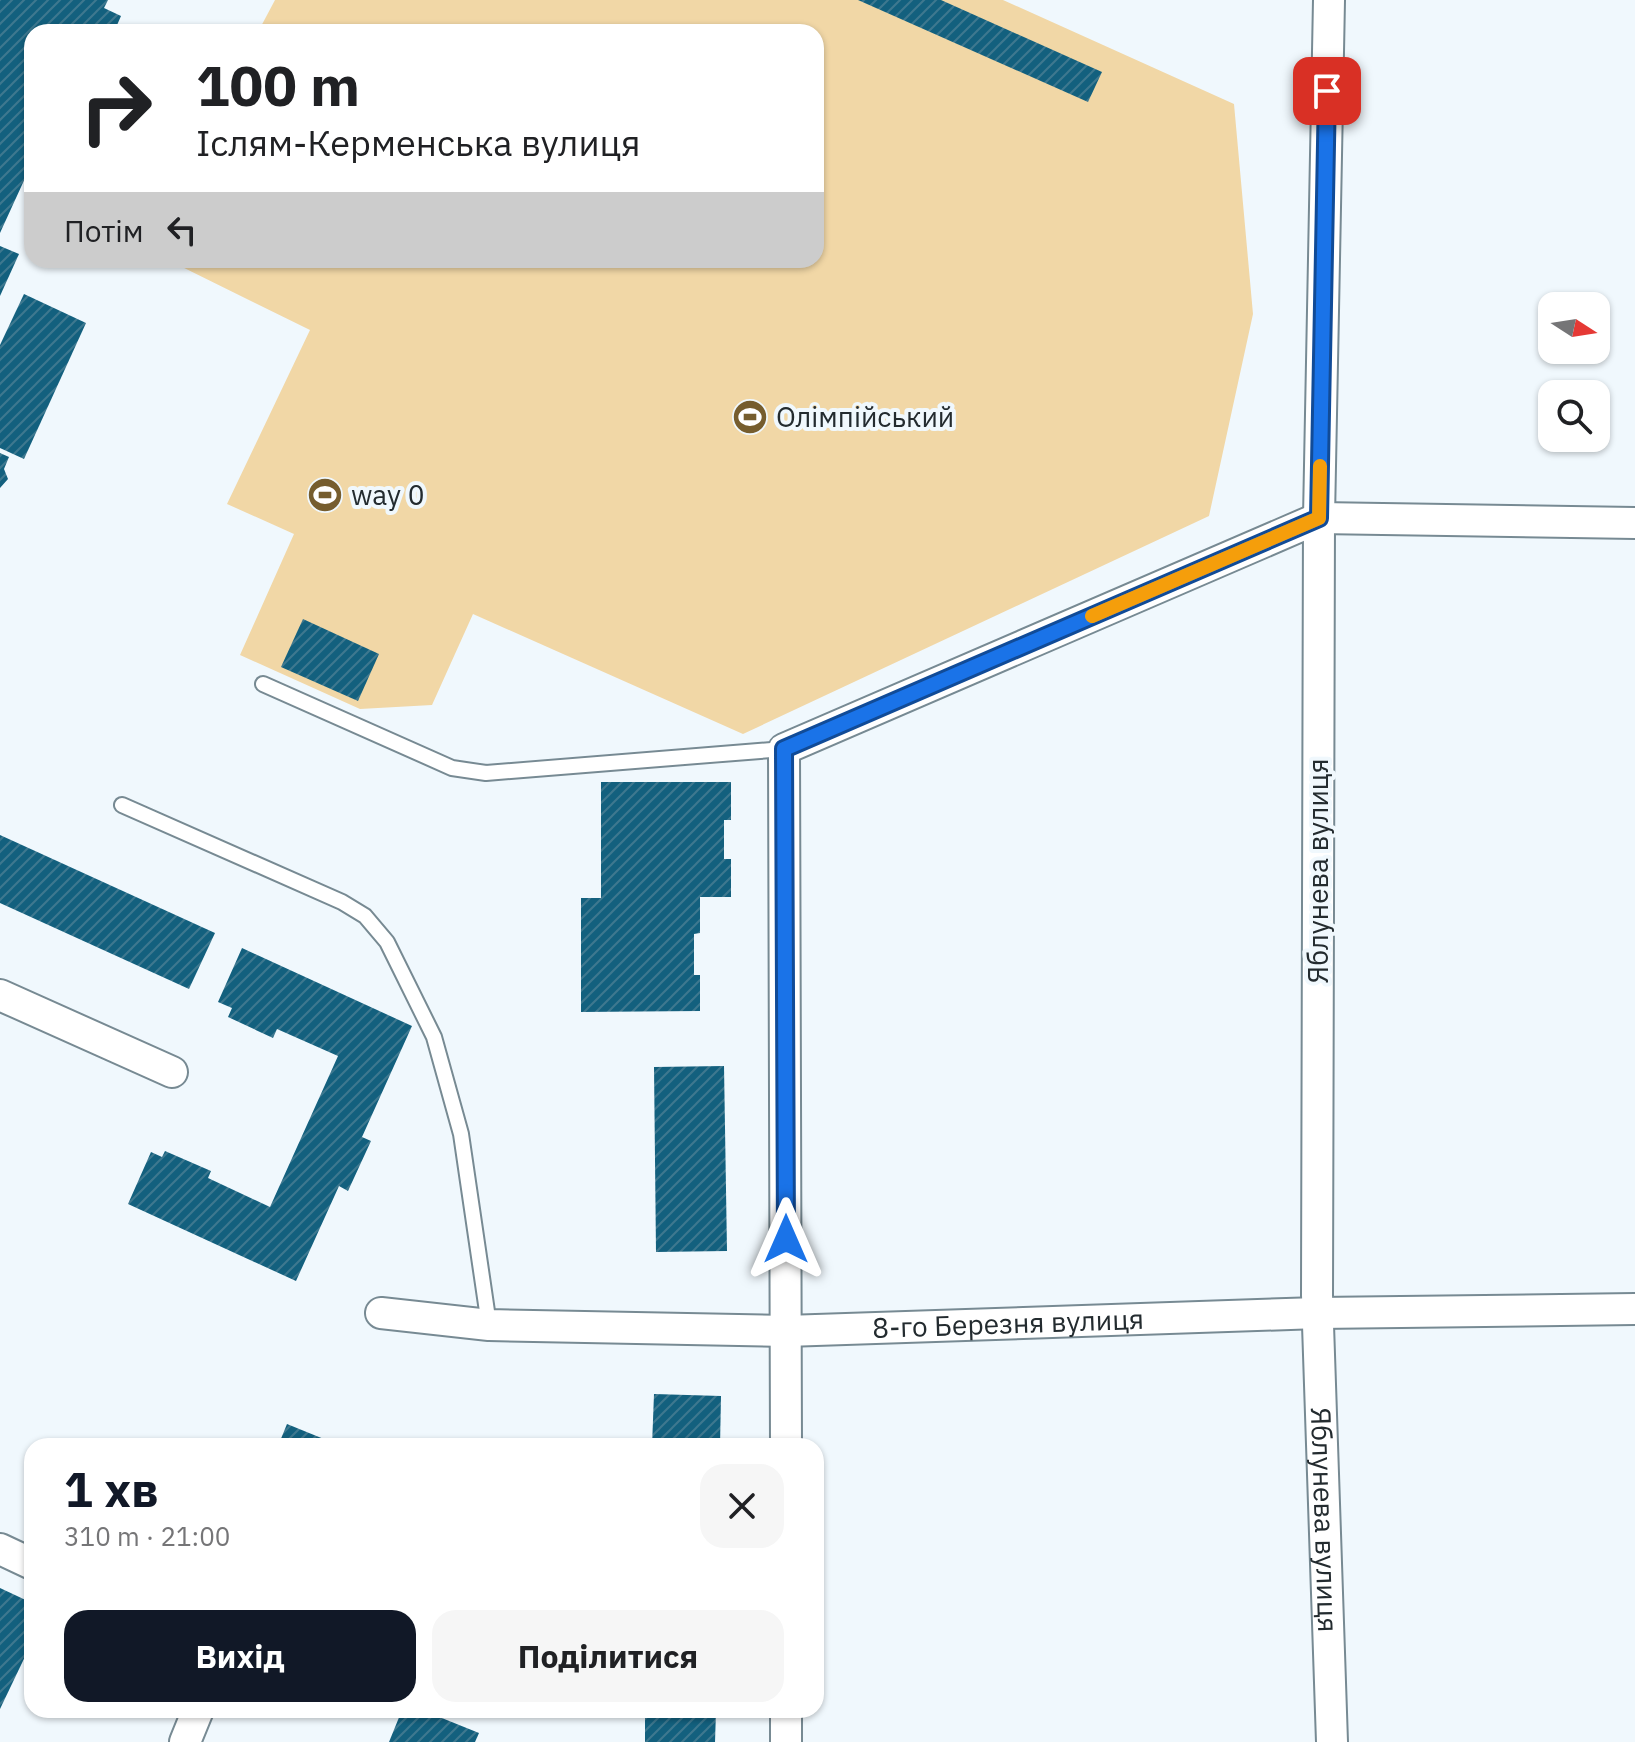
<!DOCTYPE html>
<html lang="uk">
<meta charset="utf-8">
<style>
body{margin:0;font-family:"IBM Plex Sans",sans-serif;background:#f6f6f6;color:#202124;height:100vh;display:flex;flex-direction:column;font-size:30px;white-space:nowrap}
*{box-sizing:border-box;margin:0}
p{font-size:26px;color:#757577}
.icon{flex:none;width:44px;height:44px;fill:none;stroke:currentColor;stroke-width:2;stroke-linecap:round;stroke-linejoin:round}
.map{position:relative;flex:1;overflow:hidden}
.sheet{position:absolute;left:24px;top:1438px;width:800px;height:280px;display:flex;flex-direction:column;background:#fff;border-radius:24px;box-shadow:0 2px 6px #0004}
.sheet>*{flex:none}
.banner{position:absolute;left:24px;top:24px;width:800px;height:244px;border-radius:24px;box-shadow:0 2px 6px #0004;background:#fff;color:#202124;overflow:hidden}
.needle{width:52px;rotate:102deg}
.tools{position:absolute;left:1538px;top:292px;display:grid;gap:16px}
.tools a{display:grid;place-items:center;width:72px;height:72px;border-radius:16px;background:#fff;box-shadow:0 2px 6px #0004;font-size:40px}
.pin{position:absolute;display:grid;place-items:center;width:68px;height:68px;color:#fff;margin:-34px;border-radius:16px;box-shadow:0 4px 12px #0006}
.me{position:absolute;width:88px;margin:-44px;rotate:0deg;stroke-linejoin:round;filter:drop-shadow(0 0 6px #0008)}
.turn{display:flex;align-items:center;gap:28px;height:168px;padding:0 40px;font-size:36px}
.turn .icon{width:104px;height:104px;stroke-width:2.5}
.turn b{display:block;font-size:56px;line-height:68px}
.then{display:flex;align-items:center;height:76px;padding:0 40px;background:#0003;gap:16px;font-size:30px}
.round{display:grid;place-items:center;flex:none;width:84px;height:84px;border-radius:24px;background:#f6f6f6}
.overview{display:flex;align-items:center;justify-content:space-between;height:136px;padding:0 40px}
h1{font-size:48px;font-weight:700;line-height:60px;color:#111827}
.action{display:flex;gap:16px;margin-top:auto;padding:16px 40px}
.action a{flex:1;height:92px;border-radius:24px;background:#111827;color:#fff;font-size:32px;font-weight:700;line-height:92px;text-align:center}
.action a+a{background:#f6f6f6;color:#202124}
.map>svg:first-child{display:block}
.pitch{fill:#f1d7a6}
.building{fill:url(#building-hatch)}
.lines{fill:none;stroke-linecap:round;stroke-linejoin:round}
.lane-casing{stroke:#778a93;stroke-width:18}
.street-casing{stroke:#778a93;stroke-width:34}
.lane{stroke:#fff;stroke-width:14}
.street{stroke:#fff;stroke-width:30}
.route-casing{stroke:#114b97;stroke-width:20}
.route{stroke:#1a73e8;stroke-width:14}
.slow{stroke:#f59e0b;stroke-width:14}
.labels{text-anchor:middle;stroke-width:8;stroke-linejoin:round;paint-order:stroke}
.poi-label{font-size:28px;fill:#232b2f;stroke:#f0f8fd;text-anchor:start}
.street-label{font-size:28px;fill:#232b2f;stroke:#f0f8fd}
</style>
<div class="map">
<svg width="1635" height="1742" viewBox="0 0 1635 1742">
<defs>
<pattern id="building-hatch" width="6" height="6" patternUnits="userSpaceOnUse" patternTransform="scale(2)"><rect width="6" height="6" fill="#13607e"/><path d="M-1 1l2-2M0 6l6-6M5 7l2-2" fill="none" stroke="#3e788f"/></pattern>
</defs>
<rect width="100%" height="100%" fill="#f0f8fd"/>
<polygon class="pitch" points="275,0 1003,0 1234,104 1253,314 1209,516 743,734 473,614 432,705 360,709 240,655 294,534 227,504 310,330 168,260 816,260 816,32 258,32"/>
<g class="building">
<polygon points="0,0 108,0 104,8 121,16 114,32 32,32 32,163 0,233"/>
<polygon points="858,0 941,0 1102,72 1088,102"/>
<polygon points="0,246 19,254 0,296"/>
<polygon points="24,294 86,323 24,459 0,448 0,345"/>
<polygon points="0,453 9,457 4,469 8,479 0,488"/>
<polygon points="303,619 379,654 358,701 281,667"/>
<polygon points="601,782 731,782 731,820 724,820 724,859 731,859 731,897 700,897 700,933 694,934 694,975 700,975 700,1011 581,1012 581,898 601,898"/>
<polygon points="0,835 215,933 189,989 0,903"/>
<polygon points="242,948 412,1026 362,1137 371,1141 348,1191 339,1186 296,1281 128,1204 151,1152 162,1157 165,1151 211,1171 208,1178 270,1207 338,1056 277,1029 273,1038 228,1017 232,1008 218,1002"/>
<polygon points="724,1066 727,1251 656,1252 654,1067"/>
<polygon points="654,1394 721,1396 720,1446 652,1446"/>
<polygon points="287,1424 341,1446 278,1446"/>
<polygon points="0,1588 32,1603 32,1642 0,1709"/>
<polygon points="402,1710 422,1710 479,1733 475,1742 389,1742"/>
<polygon points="645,1710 716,1710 715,1742 645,1742"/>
</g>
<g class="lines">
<g class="lane-casing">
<g id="lane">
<polyline points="263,684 452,768 486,773 784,749"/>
<polyline points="122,805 342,902 365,916 387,942 434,1037 461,1134 489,1325"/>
</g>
</g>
<g class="street-casing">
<g id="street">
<path id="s1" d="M1329 0 1319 518 1317 1295 1332 1742"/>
<polyline points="0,995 172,1072"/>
<path id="s2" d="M381 1313 489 1325 786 1331 1318 1313 1635 1309"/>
<polyline points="786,1446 784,749 1319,518 1635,523"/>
<polyline points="0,1549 32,1564"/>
<polyline points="185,1742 198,1710"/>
<polyline points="786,1742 786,1710"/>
</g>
</g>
<use href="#lane" class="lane"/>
<use href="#street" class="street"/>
</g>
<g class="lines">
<g class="route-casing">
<polyline id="route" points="786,1239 784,749 1319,518 1327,91"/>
</g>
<use href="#route" class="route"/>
<polyline class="slow" points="1092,616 1319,518 1320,466"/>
</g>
<defs>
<g id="stadium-disc" transform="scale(1.8)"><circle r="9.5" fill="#765d2e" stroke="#f0f8fd"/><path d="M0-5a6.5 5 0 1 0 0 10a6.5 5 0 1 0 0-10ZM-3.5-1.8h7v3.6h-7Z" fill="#fff"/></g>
</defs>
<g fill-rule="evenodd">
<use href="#stadium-disc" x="750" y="417"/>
<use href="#stadium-disc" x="325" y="495"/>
</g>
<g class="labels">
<g class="poi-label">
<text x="776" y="427">Олімпійський</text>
<text x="351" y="505">way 0</text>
</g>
<g class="street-label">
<text transform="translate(1318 871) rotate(-90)" y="10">Яблунева вулиця</text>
<text dy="10" stroke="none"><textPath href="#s2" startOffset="628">8-го Березня вулиця</textPath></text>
<text dy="10" stroke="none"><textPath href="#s1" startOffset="1520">Яблунева вулиця</textPath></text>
</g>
</g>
</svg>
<div class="tools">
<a><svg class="needle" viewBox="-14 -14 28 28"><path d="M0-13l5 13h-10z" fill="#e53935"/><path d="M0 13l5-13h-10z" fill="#757577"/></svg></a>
<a><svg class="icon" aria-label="search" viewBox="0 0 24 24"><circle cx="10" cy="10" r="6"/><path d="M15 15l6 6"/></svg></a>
</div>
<div class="pin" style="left:1327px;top:91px;background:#d93025"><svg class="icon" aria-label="arrive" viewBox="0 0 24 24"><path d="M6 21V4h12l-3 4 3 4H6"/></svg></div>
<svg class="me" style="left:786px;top:1239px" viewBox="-20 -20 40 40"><path d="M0-17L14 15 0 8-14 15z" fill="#1a73e8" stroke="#fff" stroke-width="4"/></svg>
<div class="banner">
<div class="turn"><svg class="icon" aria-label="right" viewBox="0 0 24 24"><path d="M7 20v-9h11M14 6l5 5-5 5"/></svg><div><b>100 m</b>Іслям-Керменська вулиця</div></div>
<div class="then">Потім<svg class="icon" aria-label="left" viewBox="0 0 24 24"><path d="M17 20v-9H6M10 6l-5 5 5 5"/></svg></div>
</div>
<section class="sheet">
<div class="overview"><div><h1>1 хв</h1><p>310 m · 21:00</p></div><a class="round"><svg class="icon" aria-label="close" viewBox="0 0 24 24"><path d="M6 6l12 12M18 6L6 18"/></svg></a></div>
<div class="action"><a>Вихід</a><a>Поділитися</a></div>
</section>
</div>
